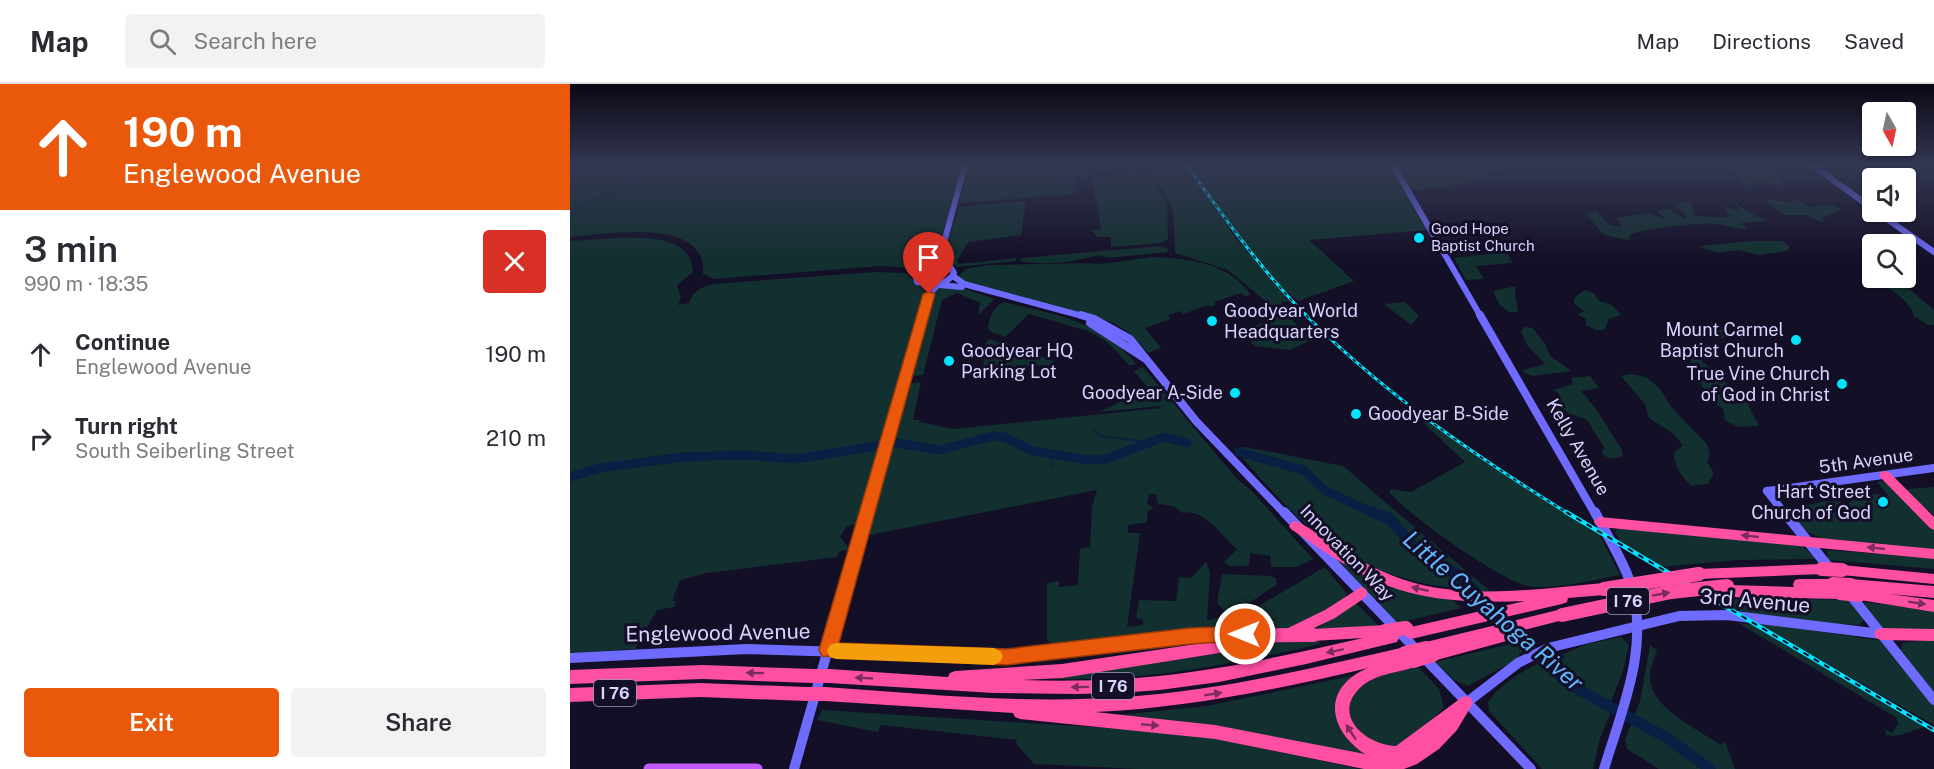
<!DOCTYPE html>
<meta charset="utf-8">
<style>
body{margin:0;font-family:"Public Sans",sans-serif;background:#f2f2f3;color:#2b2b33;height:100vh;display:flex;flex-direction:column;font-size:22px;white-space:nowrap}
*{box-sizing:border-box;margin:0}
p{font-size:20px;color:#7c7c81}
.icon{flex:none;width:33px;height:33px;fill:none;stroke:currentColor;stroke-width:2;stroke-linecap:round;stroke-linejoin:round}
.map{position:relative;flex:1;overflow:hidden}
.drawer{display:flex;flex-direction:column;background:#fff;width:570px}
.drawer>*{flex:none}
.guide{background:#ea580c;color:#fff;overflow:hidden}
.needle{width:39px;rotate:171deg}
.tools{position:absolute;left:1292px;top:18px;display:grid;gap:12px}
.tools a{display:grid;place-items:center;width:54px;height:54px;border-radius:6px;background:#fff;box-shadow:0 2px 4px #0004;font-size:30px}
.pin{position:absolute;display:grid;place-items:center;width:51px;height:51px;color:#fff;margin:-62px -26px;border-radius:50% 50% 50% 0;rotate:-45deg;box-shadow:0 0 6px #0007}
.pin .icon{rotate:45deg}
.me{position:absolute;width:66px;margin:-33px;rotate:270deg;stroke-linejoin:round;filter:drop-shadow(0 0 4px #0008)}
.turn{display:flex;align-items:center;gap:21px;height:126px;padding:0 24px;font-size:27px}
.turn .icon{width:78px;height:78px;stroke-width:2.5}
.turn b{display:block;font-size:42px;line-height:51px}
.round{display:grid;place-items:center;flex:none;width:63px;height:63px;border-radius:6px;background:#f2f2f3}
.overview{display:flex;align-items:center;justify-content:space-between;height:102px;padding:0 24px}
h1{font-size:36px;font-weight:600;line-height:45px}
.cta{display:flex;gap:12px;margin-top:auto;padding:12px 24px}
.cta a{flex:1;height:69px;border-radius:6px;background:#ea580c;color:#fff;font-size:24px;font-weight:600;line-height:69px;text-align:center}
.cta a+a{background:#f2f2f3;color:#2b2b33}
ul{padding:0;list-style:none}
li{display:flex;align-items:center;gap:18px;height:84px;padding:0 24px}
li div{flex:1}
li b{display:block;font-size:22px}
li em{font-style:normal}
header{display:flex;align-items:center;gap:36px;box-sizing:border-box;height:84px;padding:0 30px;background:#fff;border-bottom:2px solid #e1e1e2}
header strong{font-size:28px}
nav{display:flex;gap:33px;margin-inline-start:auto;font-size:21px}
.search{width:420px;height:54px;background:#f2f2f3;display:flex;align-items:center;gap:15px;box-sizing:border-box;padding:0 21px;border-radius:6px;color:#7c7c81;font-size:22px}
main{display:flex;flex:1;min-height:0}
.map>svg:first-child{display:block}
.green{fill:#12302f}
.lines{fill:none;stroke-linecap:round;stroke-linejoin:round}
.stream{stroke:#0a1f44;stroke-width:1.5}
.river-far1{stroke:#0a1f44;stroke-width:9}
.river{stroke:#0a1f44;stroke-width:11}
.secondary-far2{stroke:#6f6bff;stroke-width:6}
.secondary-far1{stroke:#6f6bff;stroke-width:8}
.secondary{stroke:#6f6bff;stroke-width:10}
.primary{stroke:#c25bff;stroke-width:11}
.highway{fill:#ff4fa3;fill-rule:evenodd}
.rail-far1-casing{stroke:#00e5ff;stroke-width:3}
.rail-casing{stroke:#00e5ff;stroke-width:4.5}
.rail-far1{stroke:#130f26;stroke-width:1.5;stroke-dasharray:4;stroke-linecap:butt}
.rail{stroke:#130f26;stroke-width:2;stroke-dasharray:6;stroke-linecap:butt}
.highway-bridge{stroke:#ff4fa3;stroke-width:14}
.oneway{fill:#7d2c5e}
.route{fill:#ea580c;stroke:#983908;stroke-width:1.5}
.slow{fill:#f59e0b}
.poi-dot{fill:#00e5ff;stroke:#130f26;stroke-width:2}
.labels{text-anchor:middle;stroke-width:6;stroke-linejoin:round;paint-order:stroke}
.far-poi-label{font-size:15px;fill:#d9d4ff;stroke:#130f26;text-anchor:start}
.shield{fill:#130f26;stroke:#9e99be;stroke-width:1.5}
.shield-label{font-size:16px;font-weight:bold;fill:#d9d4ff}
.poi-label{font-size:18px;fill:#d9d4ff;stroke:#130f26;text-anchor:end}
.street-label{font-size:18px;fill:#d9d4ff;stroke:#130f26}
.near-street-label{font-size:21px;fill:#d9d4ff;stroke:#130f26}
.near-water-label{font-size:24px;font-style:italic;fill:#62b6ff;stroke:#130f26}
</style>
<header>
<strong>Map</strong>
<div class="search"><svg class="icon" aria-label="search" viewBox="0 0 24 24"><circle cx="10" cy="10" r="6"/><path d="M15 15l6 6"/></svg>Search here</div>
<nav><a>Map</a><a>Directions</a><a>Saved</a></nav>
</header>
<main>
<section class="drawer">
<div class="guide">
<div class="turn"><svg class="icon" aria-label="ahead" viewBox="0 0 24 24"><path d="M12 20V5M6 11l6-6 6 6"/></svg><div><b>190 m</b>Englewood Avenue</div></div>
</div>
<div class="overview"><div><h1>3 min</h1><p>990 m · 18:35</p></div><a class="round" style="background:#d93025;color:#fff"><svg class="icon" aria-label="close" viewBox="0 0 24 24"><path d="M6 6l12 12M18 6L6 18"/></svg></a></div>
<ul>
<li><svg class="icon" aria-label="ahead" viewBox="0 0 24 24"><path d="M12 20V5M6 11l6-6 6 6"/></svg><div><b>Continue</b><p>Englewood Avenue</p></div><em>190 m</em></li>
<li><svg class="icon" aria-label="right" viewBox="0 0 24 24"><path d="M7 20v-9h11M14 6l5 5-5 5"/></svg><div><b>Turn right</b><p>South Seiberling Street</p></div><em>210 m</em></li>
</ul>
<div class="cta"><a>Exit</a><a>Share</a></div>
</section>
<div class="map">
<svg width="1364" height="685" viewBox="0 0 1364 685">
<rect width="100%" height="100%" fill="#130f26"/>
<g class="green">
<path d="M0 81H391L372 155 366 173 361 179 344 184 311 182 143 195 133 190C138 132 35 150 0 153Z"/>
<polygon points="399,81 574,81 574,83 563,87 443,96 505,95 506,110 391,119 389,119"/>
<polygon points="578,81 615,81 667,156 722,218 712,217 711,223 704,224 658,186 605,169 603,125"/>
<path d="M619 81H820L858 146 739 156 784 197 728 217C682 182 651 127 619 81Z"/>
<path d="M826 81H938C907 100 878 104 841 106Z"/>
<polygon points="1157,81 1198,83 1214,99 1210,103 1184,96 1182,97 1185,103 1176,102 1168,96 1170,91"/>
<polygon points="568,89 580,91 597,120 598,155 591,159 541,163 541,153 528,153 520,146 531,145 522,94 516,94"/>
<path d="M1160 115 1182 130 1200 137 1171 139 1177 145C1164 146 1156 140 1145 140 1120 139 1085 144 1061 150L1058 156 1034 151 1016 130 1026 127 1040 141 1052 143 1047 134 1080 129 1096 136 1086 126 1099 125 1114 135 1116 132 1104 120 1121 118 1125 132 1155 134 1159 131 1153 123 1171 127Z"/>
<polygon points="1194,115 1219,118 1228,116 1240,123 1260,121 1273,125 1251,134 1255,137 1252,138 1236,131 1213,131"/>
<polygon points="450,117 456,118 451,151 398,158 387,177 389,180 446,174 446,177 387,183 375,178 373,171 389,123"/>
<path d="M49 154C75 153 122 152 123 188L107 201 111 213 108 221 119 219C124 206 130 204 143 200L305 188 336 189 355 207 288 439 276 443 270 453 278 463 277 466 269 467 267 473 137 489 110 496 102 517H106L104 523 87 526 65 565 0 569V157Z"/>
<polygon points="1182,157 1212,157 1220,163 1217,167 1189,171 1168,166 1147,169 1128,162"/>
<path d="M589 162 597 164 598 168 538 174 529 171C504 178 476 182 450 177L451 174Z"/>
<polygon points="936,168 943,179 906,182 914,195 896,196 884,174"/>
<path d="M582 173C616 174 661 179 681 211L675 212 671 209 644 218 646 220 640 223 638 221 613 230 610 227 598 231 601 235 575 244 591 264 578 269 558 248 542 238 400 200 387 193 396 185 418 181 517 179C529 182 565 175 582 173Z"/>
<path d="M1303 194H1326L1364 226V241H1358L1344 232C1339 214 1317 204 1303 194Z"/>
<polygon points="946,202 945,211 948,228 939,228 930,221 923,207"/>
<polygon points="369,203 389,203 425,215 408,231 410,219 387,209 372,216 353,291 341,292 362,209"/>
<path d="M1016 206 1024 209 1029 217 1042 221 1051 231 1039 235 1034 246H1026L1016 241V235L1007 230 1015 227 1004 220C1002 214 1010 208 1016 206Z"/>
<path d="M434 218C484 231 532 236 566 280L560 282 536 257 518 247 459 230 435 253 421 248 418 244C419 233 424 222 434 218Z"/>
<polygon points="835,218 849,232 841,241 814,220"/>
<polygon points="711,231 719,233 737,250 737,258 719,266 684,262 678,254 680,244"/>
<polygon points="1147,238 1156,248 1178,246 1183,251 1141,255 1128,240"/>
<polygon points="955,243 963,244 975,260 980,272 1002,287 963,292 954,289 953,286 975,280 957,261 951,247"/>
<polygon points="419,255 484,277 485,278 482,281 413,285 415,260"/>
<polygon points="1122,273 1132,273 1131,276 1159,301 1179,315 1179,323 1189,342 1168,343 1155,336 1153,325 1137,313 1127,291 1119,281"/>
<path d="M573 283 668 396 680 405 743 475 727 483H701L700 472 680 469 679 482H660L654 478 667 465C652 453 634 423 612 429 605 421 598 421 588 420L586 410H579L577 420 584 424 577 427V438L558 441V449H570L557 543 573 541V536L566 534 569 516 606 517 609 493 621 494 636 478 640 488 637 537 649 533 668 534 755 483 777 510 769 521 717 546 482 563 477 555V499L489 497V503L508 501 510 465 520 463 522 423 527 406 299 451 338 300 351 298 343 336H351L350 338 383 345 591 324 590 322 529 328 578 304 564 287Z"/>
<path d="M1061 290 1076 293 1090 305 1102 324 1136 359 1140 369 1137 378 1144 389 1138 400 1121 402C1111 391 1104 383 1104 368L1113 362 1104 350 1079 334 1075 320 1051 292Z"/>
<path d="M1020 292 1029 304 1011 307 1026 325 1052 366 1053 371C1046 376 1039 376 1032 370L1034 363 1017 336 998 329 989 322V310L984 306 1003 300 1001 294Z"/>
<path d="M845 327 944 396 1029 450 1050 491C1022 496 993 504 964 503 936 502 837 430 819 408L821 405 841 408 895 378 843 329Z"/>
<path d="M675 363 773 382 921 508C791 499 746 460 664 364Z"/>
<path d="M1315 396 1364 443V467L1253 455 1233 446 1221 435 1224 426C1239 420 1262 413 1278 420 1288 411 1306 406 1319 413L1307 398Z"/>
<polygon points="1364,403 1364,431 1340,412 1337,405"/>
<polygon points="1047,444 1231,461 1247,475 1167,476 1090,483 1056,463 1045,449"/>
<polygon points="747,457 762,469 881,515 891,524 828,539"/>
<polygon points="1257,466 1364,474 1364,485 1258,476"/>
<polygon points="652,490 700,492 705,494 707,500 669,526 656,529 647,519"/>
<path d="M1183 514 1278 516 1294 535 1290 541C1249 540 1181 537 1147 517Z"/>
<polygon points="1293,518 1364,526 1364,548 1311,545"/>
<polygon points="786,519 808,541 744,546"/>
<polygon points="1184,538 1313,557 1364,621 1364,641"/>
<path d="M1168 539 1183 541 1355 643C1342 646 1331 654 1316 651L1315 645 1322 649 1328 640 1327 634Z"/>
<polygon points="1051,553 1059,561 1053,587 1040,620 996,594 979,576 1017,560"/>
<polygon points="961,555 966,562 948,570 951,573 898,602 884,596 865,578"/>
<polygon points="1364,555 1364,610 1330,567 1333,559"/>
<path d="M716 556H749L750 560C664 580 576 597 487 595V592L665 567Z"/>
<path d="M1080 561 1087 566C1085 573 1081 581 1080 589 1076 623 1128 645 1151 661L1155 657 1165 685H1089L1057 665 1055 656 1070 617Z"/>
<path d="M969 579 1016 615 1041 628 1030 654 1023 685H972L919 627 918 618C931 600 949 589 969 579Z"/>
<path d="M848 583 869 605 874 623C859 638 834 675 808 663 799 659 789 649 781 642 781 635 777 625 779 619 787 592 826 589 848 583Z"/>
<polygon points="781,592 784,595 775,651 793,669 792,673 548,631 637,622"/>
<polygon points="252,626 584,647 633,652 789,685 569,685 464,680 446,659 447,656 311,641 308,648 247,636"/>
</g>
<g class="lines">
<g class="stream">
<polyline points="0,128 66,98 86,81"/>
<polyline points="524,346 530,352 577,358"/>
<polyline points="481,383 482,371"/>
</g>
<g class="river-far1">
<polyline points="669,368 733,386 756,407 806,430"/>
<polyline points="0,393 30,384 113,373 175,371 224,375 326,359 370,366 423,352 434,353 463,367 517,376 536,375 594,353 617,359"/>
</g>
<polyline class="river" points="802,428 820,435 846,465 891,493 973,577 1004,603 1097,654 1140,685"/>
<g class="secondary-far2">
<polyline points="823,81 911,233"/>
<polyline points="1242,81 1302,124"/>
<polyline points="1307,128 1364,168"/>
<path d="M367 182 381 184 384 189C376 203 360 201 347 198L346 193 354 186Z"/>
<polyline points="356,185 366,178 372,166 395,81"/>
<polyline points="383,192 394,200 516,233"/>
<polyline points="369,201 392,203"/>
<polyline points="352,233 359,210 367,202"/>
</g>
<g class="secondary-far1">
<polyline points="511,231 524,235 560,255 626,337 715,430"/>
<polyline points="910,231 1025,430"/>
<polyline points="520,239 574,274"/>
<polyline points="1197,407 1215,430"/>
<polyline points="1197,407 1364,384"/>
<polyline points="296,430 352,231"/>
</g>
<g class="secondary">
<polyline points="714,428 961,685"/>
<path d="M1025 428C1036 450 1052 474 1060 498 1081 561 1052 625 1034 685"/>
<polyline points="1214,428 1261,486"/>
<polyline points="1278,508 1364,616"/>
<polyline points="0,574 176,565 436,573 476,569"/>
<polyline points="896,619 948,579 978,564 1109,532 1157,531 1311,550"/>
<polyline points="224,685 297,428"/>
</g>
<polyline class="primary" points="79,685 187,685"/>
<g class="highway">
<polygon points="1315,387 1319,388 1364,433 1364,446 1360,444 1311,394 1309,391 1311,388"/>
<polygon points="1030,433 1364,465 1364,475 1030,443 1026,441 1024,438 1026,435"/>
<path d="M725 437C738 442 749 451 760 458 780 471 799 482 821 491 884 518 967 505 1034 499L1039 501 1040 505 1039 509 1034 511 998 514 997 518 992 520 841 555 836 553 834 549 836 545 841 543 955 517C907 519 858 518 813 500 780 486 750 465 721 445L719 442 721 439Z"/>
<polygon points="1252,480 1256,481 1258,485 1256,489 1252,490 1129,495 1125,494 1123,490 1125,486 1129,485"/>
<polygon points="1272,481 1364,490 1364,500 1272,491 1268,490 1266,486 1268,482"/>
<polygon points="1229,495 1263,495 1267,496 1269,500 1268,503 1275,505 1276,509 1275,513 1270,515 1160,513 1155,511 1154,507 1155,503 1160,501 1224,503 1223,500 1225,496"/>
<polygon points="1281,495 1364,502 1364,514 1319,510 1364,516 1364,528 1284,515 1283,511 1285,507 1277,505 1275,501 1277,497"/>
<path d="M791 503 796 505 797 509 796 513 765 534 742 545 815 541 820 543 821 548 827 550 829 554 827 558 736 580 649 598 590 606 549 609 507 610 424 609 259 599 254 597 252 592 254 587 259 585 378 593 380 589 385 587 492 580 700 549 705 551 707 555 705 559 700 561 492 594 451 596C508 598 565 596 621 588 679 580 736 567 793 554L743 557 738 555 736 551 738 547 721 555 716 553 714 549 716 545 755 526Z"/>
<polygon points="992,525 997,527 999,531 997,535 950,547 949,553 944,555 863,577 858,576 857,570 851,568 849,564 851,560 856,558"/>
<polygon points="1311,544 1364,545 1364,557 1311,556 1306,554 1304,550 1306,546"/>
<polygon points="620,546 625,548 627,552 625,556 620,558 476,575 471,573 469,569 471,565 476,563"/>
<path d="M835 563 840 565 841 571 848 572 850 577 848 582C830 589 807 589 792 602 760 630 795 661 826 662L891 614 896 612 901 614 903 619 887 646 869 665 847 680 834 685H794L645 655 450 635 445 633 443 629 255 617 250 615 248 610 250 605 255 603C354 610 454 620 554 613 649 607 742 584 835 563ZM798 584C752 603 757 645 795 670L645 641 525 628C618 624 708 605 798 584Z"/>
<polygon points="132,581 243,585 248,587 250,592 248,597 243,599 132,595 0,600 0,586"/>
<polygon points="130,599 237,603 242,605 244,610 242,615 237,617 130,613 0,618 0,604"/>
</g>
<g class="rail-far1-casing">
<path id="rail-far1" d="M617 81C651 129 686 179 727 222 806 304 902 370 999 430"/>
</g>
<g class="rail-casing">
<polyline id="rail" points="996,428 1364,646"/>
</g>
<use href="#rail-far1" class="rail-far1"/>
<use href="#rail" class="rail"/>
<g class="highway-bridge">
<polyline points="1252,485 1272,486"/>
<polyline points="1263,500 1281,501"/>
<polyline points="1034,505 1129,490"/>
<polyline points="1270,509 1289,511"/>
<polyline points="992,531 1101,508 1157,502"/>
<polyline points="815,547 836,544"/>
<polyline points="620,552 743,551"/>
<polyline points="835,569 856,564"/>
<polyline points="843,577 863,571"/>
<polyline points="243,592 259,592"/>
<polyline points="237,610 255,610"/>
</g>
</g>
<defs><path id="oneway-solid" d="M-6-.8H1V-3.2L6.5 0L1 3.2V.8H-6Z" transform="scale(1.5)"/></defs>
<g class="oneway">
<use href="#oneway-solid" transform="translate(1180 452) rotate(-174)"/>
<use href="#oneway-solid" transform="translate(1306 464) rotate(-174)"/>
<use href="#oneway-solid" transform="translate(850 505) rotate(-167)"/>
<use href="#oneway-solid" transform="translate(1091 510) rotate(-10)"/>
<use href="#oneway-solid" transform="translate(1347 519) rotate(9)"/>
<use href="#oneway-solid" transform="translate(765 567) rotate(168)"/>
<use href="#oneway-solid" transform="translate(185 589) rotate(-179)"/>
<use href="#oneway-solid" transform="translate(294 594) rotate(-177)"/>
<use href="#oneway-solid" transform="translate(510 603) rotate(179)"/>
<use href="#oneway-solid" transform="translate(643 610) rotate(-9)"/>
<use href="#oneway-solid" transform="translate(580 641) rotate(5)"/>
<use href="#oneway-solid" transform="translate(781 648) rotate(-123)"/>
</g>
<linearGradient id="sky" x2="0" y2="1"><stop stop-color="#0a0815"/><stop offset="0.46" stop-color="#333752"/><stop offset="1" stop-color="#333752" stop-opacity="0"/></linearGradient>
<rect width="1364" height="177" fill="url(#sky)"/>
<polygon class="route" points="359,207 365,210 269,559 436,565 620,544 675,542 681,545 684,550 681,556 620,560 436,581 252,572 249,566 353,210"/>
<polygon class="slow" points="266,559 424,564 430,567 433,572 430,578 424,581 266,575 260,573 257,567 260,561"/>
<g class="poi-dot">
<circle cx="849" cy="154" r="6"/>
<circle cx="642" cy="237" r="6"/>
<circle cx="1226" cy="256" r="6"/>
<circle cx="379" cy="277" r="6"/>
<circle cx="1272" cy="300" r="6"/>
<circle cx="665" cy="309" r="6"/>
<circle cx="786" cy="330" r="6"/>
<circle cx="1313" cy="418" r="6"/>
</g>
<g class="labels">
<g class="far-poi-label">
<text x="861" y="150">Good Hope<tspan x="861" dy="17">Baptist Church</tspan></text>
</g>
<g class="shield">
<rect x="1037" y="504" width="42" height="26" rx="4.5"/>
<rect x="522" y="589" width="42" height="26" rx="4.5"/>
<rect x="24" y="596" width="42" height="26" rx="4.5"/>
</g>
<g class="shield-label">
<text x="1058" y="523">I 76</text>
<text x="543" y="608">I 76</text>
<text x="45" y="615">I 76</text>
</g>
<g class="poi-label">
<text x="654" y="233" text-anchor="start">Goodyear World<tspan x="654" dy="21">Headquarters</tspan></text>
<text x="1214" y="252">Mount Carmel<tspan x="1214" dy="21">Baptist Church</tspan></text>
<text x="391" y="273" text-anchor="start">Goodyear HQ<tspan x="391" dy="21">Parking Lot</tspan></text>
<text x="1260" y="296">True Vine Church<tspan x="1260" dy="21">of God in Christ</tspan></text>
<text x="653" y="315">Goodyear A-Side</text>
<text x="798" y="336" text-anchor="start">Goodyear B-Side</text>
<text x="1301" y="414">Hart Street<tspan x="1301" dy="21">Church of God</tspan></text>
</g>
<g class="street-label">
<text transform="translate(1008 363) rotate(60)" y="6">Kelly Avenue</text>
<text transform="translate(1296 377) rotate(-8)" y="6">5th Avenue</text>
<text transform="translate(777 469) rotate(46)" y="6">Innovation Way</text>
</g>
<g class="near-street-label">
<text transform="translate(1185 517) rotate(5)" y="7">3rd Avenue</text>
<text transform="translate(148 549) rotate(-1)" y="7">Englewood Avenue</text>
</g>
<g class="near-water-label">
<text transform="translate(923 527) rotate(41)" y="8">Little Cuyahoga River</text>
</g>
</g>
</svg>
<div class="tools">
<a><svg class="needle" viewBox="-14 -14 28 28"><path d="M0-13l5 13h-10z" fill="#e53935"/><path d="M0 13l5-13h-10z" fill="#7c7c81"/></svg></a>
<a><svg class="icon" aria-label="sound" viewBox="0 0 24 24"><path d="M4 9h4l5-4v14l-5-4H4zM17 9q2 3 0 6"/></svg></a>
<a><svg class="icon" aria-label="search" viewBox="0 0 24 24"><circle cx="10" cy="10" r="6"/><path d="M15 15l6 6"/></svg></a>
</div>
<div class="pin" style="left:359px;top:210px;background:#d93025"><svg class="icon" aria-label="arrive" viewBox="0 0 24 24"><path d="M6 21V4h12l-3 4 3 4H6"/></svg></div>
<svg class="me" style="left:675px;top:550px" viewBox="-20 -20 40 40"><circle r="17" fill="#ea580c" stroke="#fff" stroke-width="3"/><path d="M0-11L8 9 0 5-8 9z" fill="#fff"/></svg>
</div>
</main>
